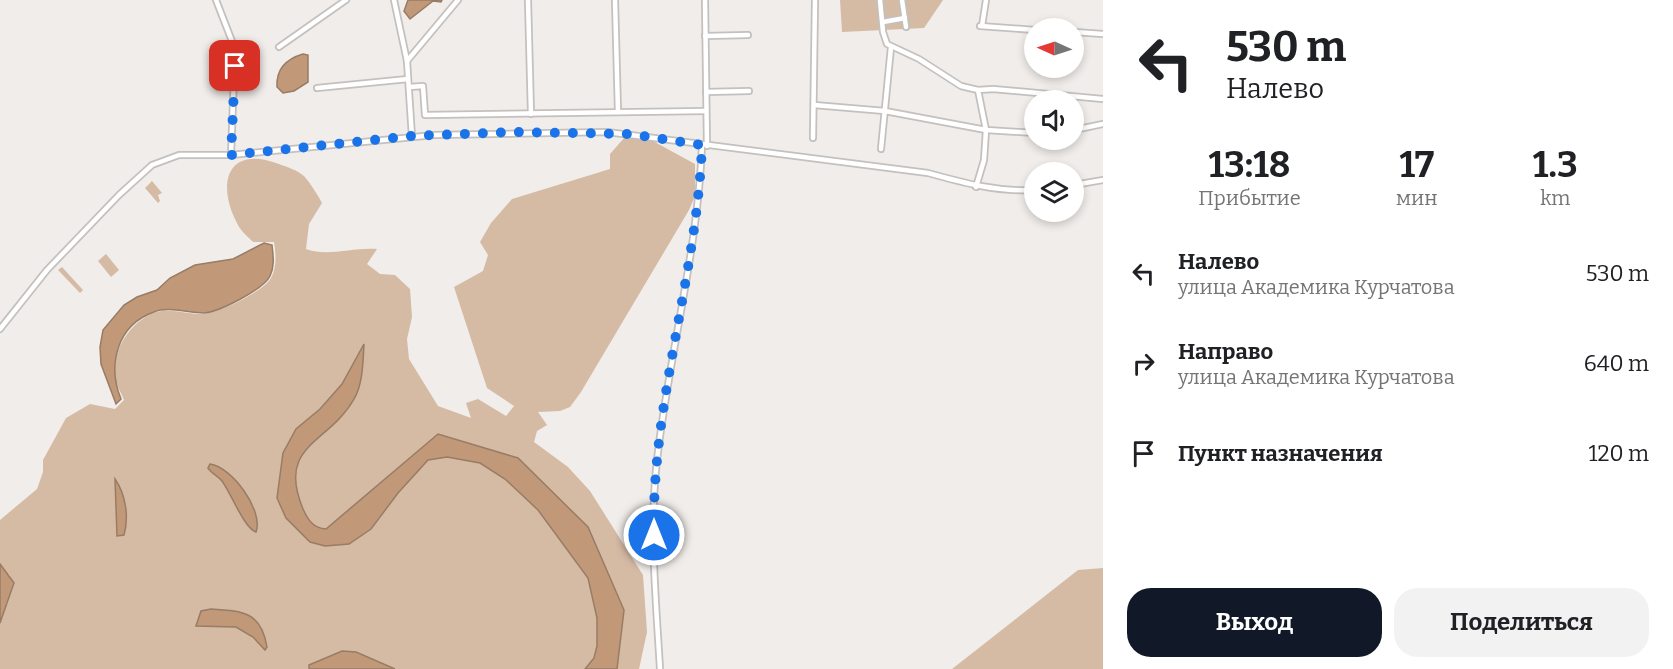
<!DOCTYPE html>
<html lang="ru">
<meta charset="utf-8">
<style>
body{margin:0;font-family:Bitter,serif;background:#f2f2f2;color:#202124;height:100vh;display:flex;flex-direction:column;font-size:22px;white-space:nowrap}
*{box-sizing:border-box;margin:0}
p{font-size:20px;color:#757577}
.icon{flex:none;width:33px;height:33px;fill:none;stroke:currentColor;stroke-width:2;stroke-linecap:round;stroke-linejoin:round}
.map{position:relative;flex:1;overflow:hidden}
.details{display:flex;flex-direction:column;background:#fff;width:570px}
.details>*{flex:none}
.banner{background:#fff;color:#202124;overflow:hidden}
.needle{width:39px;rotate:273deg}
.controls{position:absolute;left:1024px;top:18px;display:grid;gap:12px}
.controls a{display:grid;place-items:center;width:60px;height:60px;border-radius:50%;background:#fff;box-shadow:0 3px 9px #0003;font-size:30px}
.pin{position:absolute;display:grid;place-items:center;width:51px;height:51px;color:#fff;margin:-26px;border-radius:12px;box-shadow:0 3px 9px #0006}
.me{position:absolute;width:66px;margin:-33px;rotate:0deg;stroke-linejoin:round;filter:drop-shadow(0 0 4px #0008)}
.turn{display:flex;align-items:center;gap:21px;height:126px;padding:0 24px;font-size:27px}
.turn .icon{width:78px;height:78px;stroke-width:2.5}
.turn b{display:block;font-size:42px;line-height:51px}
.eta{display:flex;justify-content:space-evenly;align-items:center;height:102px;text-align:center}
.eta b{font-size:36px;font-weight:700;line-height:42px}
.cta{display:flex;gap:12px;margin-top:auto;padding:12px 24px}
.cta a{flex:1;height:69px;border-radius:24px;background:#111827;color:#fff;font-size:24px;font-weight:700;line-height:69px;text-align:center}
.cta a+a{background:#f2f2f2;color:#202124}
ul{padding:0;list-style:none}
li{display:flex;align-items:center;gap:18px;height:90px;padding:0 24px}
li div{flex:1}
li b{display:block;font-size:22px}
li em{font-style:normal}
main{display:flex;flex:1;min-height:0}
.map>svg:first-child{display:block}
.green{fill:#d5baa4}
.water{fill:#c19979;stroke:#987c65;stroke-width:1.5}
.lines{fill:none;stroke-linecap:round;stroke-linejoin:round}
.minor-casing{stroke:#c4c0bd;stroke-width:8}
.minor{stroke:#fff;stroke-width:4.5}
.route{stroke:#1a73e8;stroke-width:10;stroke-dasharray:0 18}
</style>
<main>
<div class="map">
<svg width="1103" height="669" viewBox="0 0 1103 669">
<rect width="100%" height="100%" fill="#f1edea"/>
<g class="green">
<polygon points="840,0 943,0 924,28 842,32"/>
<path d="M625 137 651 140 695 164V196L689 210 581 392 570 407 560 411 538 412 547 425 537 431 534 442 568 467 590 491 643 575 647 632 639 669H0V613L8 603 10 576 0 566V520L37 489 43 472V460L66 418 90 404 115 409 124 400C121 392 115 383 114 374 113 350 130 322 154 313 168 307 189 315 204 314 219 313 264 291 271 278 277 267 276 254 274 242H253C248 237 241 231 238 225 216 185 226 144 279 164 287 167 297 170 304 176 311 184 317 194 322 203L309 224 306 249C327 257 354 247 377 249L367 264 380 274 395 275 410 289 412 317 407 339 409 359 438 406 471 418 466 403 478 399 506 416 514 406 487 388 454 287 483 271 488 255 480 242 491 223 512 199 610 169V154Z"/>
<polygon points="152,181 162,193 158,195 160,201 158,203 145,188"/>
<polygon points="106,254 119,270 111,277 98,261"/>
<polygon points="62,267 83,290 80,293 58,270"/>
<polygon points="1103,568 1103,669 952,669 1078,570"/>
</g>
<g class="water">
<polygon points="408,0 442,0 441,2 433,1 410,19 404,11"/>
<path d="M303 54 308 55V82L294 91 283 93 277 87C276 70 286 59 303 54Z"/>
<path d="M264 243 272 245C273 255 275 266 270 276 264 289 219 312 204 313 188 313 168 306 154 312 117 325 107 365 121 399L116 404 101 364 100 347 103 330 124 305 137 297 157 290 170 278 195 265 233 259Z"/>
<path d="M364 344C363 361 363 384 354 399 329 444 276 444 303 509 308 520 313 528 326 529L438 434 518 458 588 527 624 610 617 669H585L594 658 597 646V618L588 578 538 510 505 479 480 463 447 457 428 460 398 493 371 529 349 544 325 546 310 542 286 518 277 498 283 453 296 429 320 409 342 384Z"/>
<path d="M210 464C232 467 264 511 256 532 244 528 231 493 222 481 218 476 212 474 208 468Z"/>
<path d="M115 479C126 495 129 517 124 535L117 536Z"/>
<polygon points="0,564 14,583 0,623"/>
<path d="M211 609C242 611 261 611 267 647L265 650 253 637 236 627 196 626 201 611Z"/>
<polygon points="342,651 356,652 395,669 309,669 309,665"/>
</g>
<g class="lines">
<g class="minor-casing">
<g id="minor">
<path d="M216 0 235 49 231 155 434 135 607 132 928 173C964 183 997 192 1035 190"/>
<polyline points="394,0 407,61 412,137"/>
<polyline points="528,0 531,114"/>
<polyline points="615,0 618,112"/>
<polyline points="705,0 707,146"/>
<polyline points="880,0 883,32 887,44 919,59 961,86 978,90"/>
<polyline points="902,0 906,27"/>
<polyline points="883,22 905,18"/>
<polyline points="980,26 1035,30"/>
<polyline points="982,26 986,0"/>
<polyline points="1074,32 1103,34"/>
<polyline points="705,36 748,35"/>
<polyline points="279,47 346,0"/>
<polyline points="407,61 458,0"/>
<polyline points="409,87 423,86 425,115 706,111"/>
<polyline points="317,88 408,79"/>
<polyline points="706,92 749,91"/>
<polyline points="814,105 885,111 986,130 1035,133"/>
<polyline points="1074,130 1103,124"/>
<polyline points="813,138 815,0"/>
<polyline points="881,149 891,47"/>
<polyline points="1074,185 1103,180"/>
<polyline points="976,187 984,160 986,130 978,90 993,89 1103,99"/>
<polyline points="0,329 47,270 119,195 152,165 179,155 231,155"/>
<path d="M660 669C656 600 649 529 657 460 669 354 698 251 702 145"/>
</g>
</g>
<use href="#minor" class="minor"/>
</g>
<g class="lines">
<path class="route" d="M235 66 231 155 412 136 512 132 630 134 702 145C697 276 651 404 654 535"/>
</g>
</svg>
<div class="controls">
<a><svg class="needle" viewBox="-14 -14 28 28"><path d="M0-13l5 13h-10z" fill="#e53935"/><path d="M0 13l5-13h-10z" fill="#757577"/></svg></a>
<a><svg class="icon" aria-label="sound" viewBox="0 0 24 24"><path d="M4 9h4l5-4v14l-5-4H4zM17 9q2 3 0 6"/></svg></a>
<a><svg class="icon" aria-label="layers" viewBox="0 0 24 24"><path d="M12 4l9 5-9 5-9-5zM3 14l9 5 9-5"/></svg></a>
</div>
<div class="pin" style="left:235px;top:66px;background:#d93025"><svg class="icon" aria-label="arrive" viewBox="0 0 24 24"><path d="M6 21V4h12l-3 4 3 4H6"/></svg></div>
<svg class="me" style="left:654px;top:535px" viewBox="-20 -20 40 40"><circle r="17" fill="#1a73e8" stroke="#fff" stroke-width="3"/><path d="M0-11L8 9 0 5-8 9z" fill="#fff"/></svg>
</div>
<section class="details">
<div class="banner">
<div class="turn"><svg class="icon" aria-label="left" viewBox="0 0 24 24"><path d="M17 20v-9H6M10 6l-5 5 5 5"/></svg><div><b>530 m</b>Налево</div></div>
</div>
<div class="eta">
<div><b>13:18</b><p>Прибытие</p></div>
<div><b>17</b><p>мин</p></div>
<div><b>1.3</b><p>km</p></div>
</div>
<ul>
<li><svg class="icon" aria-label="left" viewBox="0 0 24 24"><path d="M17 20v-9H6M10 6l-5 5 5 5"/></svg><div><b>Налево</b><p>улица Академика Курчатова</p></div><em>530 m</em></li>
<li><svg class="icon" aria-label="right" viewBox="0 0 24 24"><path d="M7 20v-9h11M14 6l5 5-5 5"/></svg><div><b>Направо</b><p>улица Академика Курчатова</p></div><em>640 m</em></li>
<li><svg class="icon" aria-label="arrive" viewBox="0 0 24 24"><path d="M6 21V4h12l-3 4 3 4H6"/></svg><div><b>Пункт назначения</b></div><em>120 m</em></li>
</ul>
<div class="cta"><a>Выход</a><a>Поделиться</a></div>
</section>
</main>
